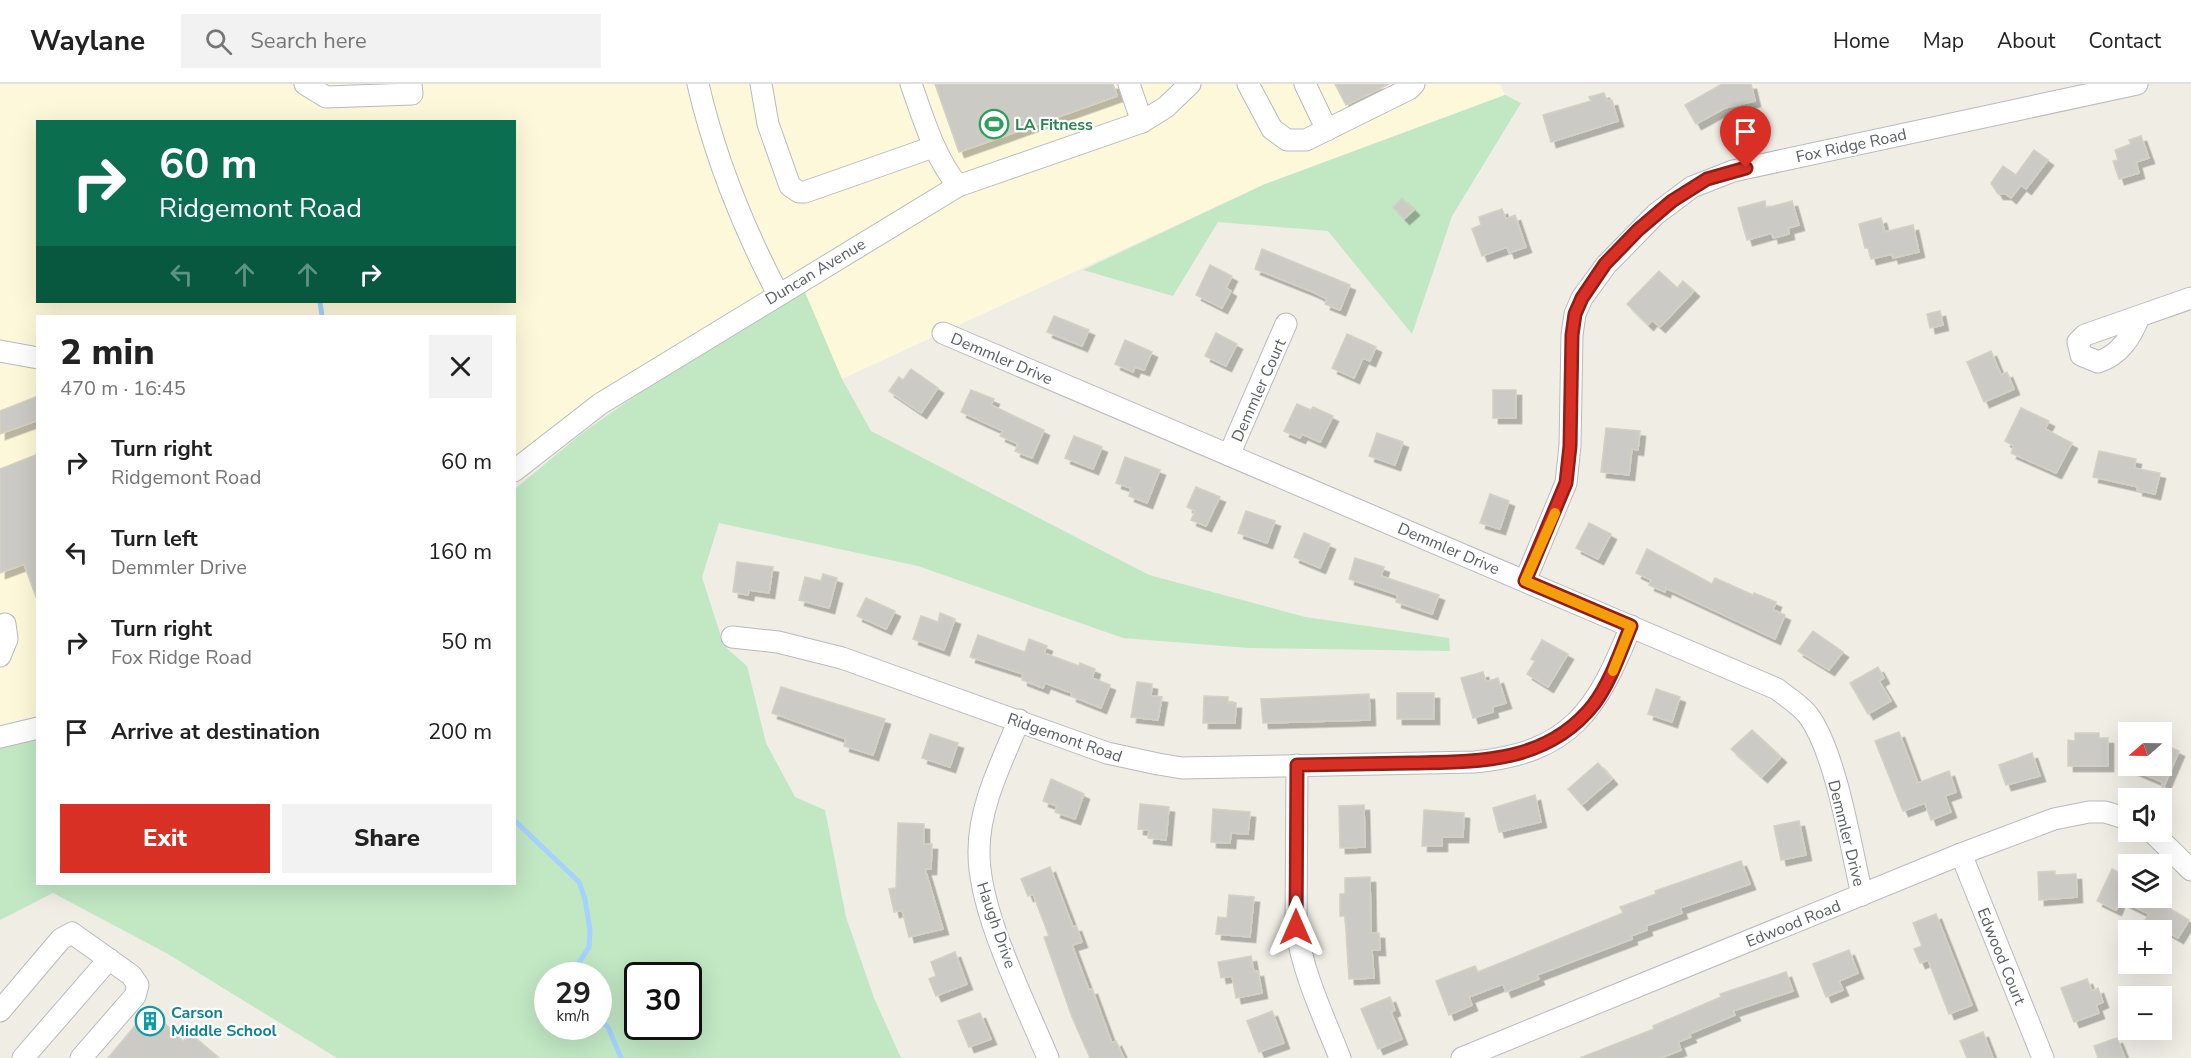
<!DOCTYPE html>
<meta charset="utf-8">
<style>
body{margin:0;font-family:"Nunito Sans",sans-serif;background:#f2f2f2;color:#222;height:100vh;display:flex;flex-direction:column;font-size:22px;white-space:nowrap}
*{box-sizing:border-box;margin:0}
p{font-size:20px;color:#767676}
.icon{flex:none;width:33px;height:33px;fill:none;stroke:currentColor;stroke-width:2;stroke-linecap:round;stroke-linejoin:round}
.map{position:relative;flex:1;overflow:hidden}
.sheet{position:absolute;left:36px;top:231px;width:480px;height:570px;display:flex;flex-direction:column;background:#fff;border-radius:0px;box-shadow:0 6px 24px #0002}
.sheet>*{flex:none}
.guide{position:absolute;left:36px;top:36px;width:480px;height:183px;border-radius:0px;box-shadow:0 6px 24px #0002;background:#0b6e4f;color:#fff;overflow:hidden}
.needle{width:39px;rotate:250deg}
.buttons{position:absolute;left:2118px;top:638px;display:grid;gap:12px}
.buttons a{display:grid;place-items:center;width:54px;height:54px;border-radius:0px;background:#fff;box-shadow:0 6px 24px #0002;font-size:30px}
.speed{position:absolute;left:534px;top:878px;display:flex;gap:12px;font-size:30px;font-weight:700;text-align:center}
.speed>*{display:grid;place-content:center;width:78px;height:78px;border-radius:50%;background:#fff;box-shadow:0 6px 24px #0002;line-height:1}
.speed small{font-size:15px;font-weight:400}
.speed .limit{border:3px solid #111;border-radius:9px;background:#fff;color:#111}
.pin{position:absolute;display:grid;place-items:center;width:51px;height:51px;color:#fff;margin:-62px -26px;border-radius:50% 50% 50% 0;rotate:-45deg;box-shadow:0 0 6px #0007}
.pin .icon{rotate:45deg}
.me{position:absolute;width:66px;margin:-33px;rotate:0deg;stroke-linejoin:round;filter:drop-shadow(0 0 4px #0008)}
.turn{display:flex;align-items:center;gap:21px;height:126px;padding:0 24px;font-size:27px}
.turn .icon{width:78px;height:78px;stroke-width:2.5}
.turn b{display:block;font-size:42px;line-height:51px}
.lanes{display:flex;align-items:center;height:57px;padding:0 24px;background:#0003;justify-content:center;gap:30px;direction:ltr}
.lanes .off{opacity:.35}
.round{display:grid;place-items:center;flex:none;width:63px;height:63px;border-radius:0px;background:#f2f2f2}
.head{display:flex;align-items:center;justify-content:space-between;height:102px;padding:0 24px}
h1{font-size:36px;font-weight:800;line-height:45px}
.primary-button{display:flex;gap:12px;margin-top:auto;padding:12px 24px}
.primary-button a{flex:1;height:69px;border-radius:0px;background:#d93025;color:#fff;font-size:24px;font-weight:800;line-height:69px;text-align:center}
.primary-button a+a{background:#f2f2f2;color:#222}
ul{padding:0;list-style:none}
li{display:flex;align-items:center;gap:18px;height:90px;padding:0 24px}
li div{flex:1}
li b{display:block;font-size:22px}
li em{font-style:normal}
header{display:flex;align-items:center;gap:36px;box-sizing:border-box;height:84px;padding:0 30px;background:#fff;border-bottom:2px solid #e0e0e0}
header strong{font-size:28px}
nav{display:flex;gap:33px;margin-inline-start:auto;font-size:21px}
.search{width:420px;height:54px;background:#f2f2f2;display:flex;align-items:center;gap:15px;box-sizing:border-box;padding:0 21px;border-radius:0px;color:#767676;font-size:22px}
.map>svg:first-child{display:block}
.commercial{fill:#fef8da;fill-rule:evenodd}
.green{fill:#c1e7c3;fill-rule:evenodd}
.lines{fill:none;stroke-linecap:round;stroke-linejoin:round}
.stream{stroke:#a5d2ff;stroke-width:5}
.building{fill:#cccac4;stroke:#d4d0c3;stroke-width:1.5;filter:url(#shadow)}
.minor-casing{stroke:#b7babf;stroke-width:23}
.minor{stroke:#fff;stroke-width:21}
.route-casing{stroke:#8d1f18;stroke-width:15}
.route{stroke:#d93025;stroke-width:10}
.slow{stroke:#f59e0b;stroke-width:10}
.labels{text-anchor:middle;stroke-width:4.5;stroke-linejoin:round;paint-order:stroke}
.leisure-label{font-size:16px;font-weight:bold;fill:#27864d;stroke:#fff;text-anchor:start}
.street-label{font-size:16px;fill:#5c6065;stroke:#fff}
.culture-label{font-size:16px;font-weight:bold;fill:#0d838f;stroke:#fff;text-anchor:start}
</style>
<header>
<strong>Waylane</strong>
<div class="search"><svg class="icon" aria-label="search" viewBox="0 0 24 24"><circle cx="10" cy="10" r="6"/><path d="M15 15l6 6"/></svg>Search here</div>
<nav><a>Home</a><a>Map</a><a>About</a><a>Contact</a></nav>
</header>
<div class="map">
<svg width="2191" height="974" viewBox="0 0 2191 974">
<defs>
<filter id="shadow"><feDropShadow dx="5.5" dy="5.5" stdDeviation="0" flood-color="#0004"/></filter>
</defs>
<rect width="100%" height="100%" fill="#efede4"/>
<path class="commercial" d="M0 0H1500L1505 11 1265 100 842 295 800 197 515 387 514 232H38L37 644 0 653ZM38 38H514V218H38Z"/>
<g class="green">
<polygon points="1505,11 1521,19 1452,132 1412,250 1328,147 1218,138 1173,212 1083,186 1265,100"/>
<path d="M804 206 842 295 871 347 1149 491 1305 533 1449 554 1450 567 1249 564 1123 554 918 482 719 439 702 493 724 562 747 582 766 659 795 713 825 726 846 833 874 914 901 974H337L168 870 53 809 0 836V659L37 651 38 800H514L515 405 581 350 652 300ZM548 891H598V942H548ZM638 891H688V942H638Z"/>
</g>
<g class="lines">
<g class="stream">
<polyline points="320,218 322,232"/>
<polyline points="514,736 579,798 585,815 590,846 589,863 571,891"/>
<polyline points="598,934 608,943 621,974"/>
</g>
</g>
<g class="building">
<polygon points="935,0 1113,0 1117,12 959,68"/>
<polygon points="1335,0 1389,0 1346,21"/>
<polygon points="1722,0 1751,0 1755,17 1725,24 1696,40 1685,21"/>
<polygon points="1604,9 1607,17 1612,16 1618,37 1551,58 1543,31 1591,17 1589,13"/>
<polygon points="2141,52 2149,74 2136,78 2139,89 2119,95 2113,77 2118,76 2115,66 2131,60 2129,56"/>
<polygon points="2034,66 2048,76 2026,105 2021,101 2011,114 2006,110 1998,110 1991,99 2003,82 2016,91"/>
<polygon points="1402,114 1414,126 1404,135 1393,123"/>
<polygon points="1765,117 1766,124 1792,117 1799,141 1788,144 1789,150 1773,154 1772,149 1747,156 1738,124"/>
<polygon points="1502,125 1506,135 1515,131 1526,163 1509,169 1507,163 1482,172 1472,145 1481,141 1479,133"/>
<polygon points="1881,134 1885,148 1913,141 1919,168 1893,174 1892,170 1871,175 1868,164 1865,164 1859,140"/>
<polygon points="1262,165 1350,201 1340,226 1325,220 1327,215 1313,208 1255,185"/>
<polygon points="1210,181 1232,192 1226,204 1231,207 1222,224 1196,211"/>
<polygon points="1659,187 1677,204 1683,197 1694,207 1660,243 1652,236 1648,241 1627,220"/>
<polygon points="1940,227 1943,241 1930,244 1927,230"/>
<polygon points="1054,232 1089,246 1082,262 1047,248"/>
<polygon points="1216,249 1237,260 1226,282 1205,272"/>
<polygon points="1347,250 1376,263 1370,277 1363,274 1354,294 1332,284"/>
<polygon points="1125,256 1152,268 1144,286 1135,283 1133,288 1115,280"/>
<polygon points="1991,267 2001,291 2007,288 2014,305 1984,318 1967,278"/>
<polygon points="911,285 938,304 921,329 889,307 899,293 903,296"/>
<polygon points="971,306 994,315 991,321 1044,346 1032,374 1015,367 1018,360 1000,352 1003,347 961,328"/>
<rect x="1493" y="306" width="23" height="28"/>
<polygon points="38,312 38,336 0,350 0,327"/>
<polygon points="1297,320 1311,326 1313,323 1333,332 1320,358 1302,350 1300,354 1284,347"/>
<polygon points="2021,324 2049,337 2045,345 2072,359 2056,389 2011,369 2014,362 2005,357"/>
<polygon points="1606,344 1640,347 1638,366 1632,365 1629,391 1601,388"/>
<polygon points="1377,349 1403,358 1395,381 1369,372"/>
<polygon points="1074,352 1102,363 1093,385 1065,374"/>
<polygon points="2099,367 2136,375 2134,384 2160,389 2155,410 2137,406 2138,403 2093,393"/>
<polygon points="38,370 38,512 36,513 24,480 0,489 0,385"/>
<polygon points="1125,373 1160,386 1147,419 1129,412 1131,404 1116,399"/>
<polygon points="1196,403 1220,413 1206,442 1191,436 1195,427 1187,423"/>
<polygon points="1490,410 1509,417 1500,445 1480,439"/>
<polygon points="1246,427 1275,437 1267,459 1238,449"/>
<polygon points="1589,439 1611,450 1598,475 1576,464"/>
<polygon points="1304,449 1330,460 1320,484 1294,473"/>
<polygon points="1647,465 1712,500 1715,494 1753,511 1754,509 1776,518 1773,526 1785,531 1775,555 1666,504 1665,508 1649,501 1651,496 1636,489"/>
<polygon points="1355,474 1384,483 1381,492 1439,511 1432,530 1396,518 1398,511 1349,495"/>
<polygon points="737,478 773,483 769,509 749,506 748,511 733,508"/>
<polygon points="823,490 837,494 829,524 799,516 805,493 821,497"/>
<polygon points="866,514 895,527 886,545 857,532"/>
<polygon points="940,529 955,535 944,566 913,555 921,532 938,538"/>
<polygon points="1813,547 1843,568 1829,586 1798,567"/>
<polygon points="978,551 1025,568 1029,555 1047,562 1044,569 1079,582 1080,579 1095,585 1092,594 1110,601 1101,624 1071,612 1072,609 1045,599 1043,604 1022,596 1023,590 970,573"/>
<polygon points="1542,556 1568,570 1548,603 1527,590 1535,577 1531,575"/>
<polygon points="1878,583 1884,594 1879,597 1891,617 1868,630 1850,599"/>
<polygon points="1483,588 1486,598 1498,594 1506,619 1492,623 1493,628 1473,634 1461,594"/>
<polygon points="1137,598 1152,600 1151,612 1162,613 1158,636 1131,633"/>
<polygon points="781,603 885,635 873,671 844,662 846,655 772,629"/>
<polygon points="1656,605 1680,613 1672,638 1648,630"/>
<rect x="1397" y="609" width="37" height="26"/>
<polygon points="1369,610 1370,636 1263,639 1261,615"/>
<polygon points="1204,612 1228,613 1228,619 1236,619 1235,639 1203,639"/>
<polygon points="1752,646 1781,673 1762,693 1731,665"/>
<polygon points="1899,648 1918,699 1949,687 1956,708 1945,712 1951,728 1931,736 1925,719 1903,727 1875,657"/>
<polygon points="2075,649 2099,649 2099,654 2108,654 2108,682 2068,682 2068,656 2075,657"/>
<polygon points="930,650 958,659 950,683 922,674"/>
<polygon points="2162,659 2179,667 2162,707 2162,698 2122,681 2162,681"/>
<polygon points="2032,669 2040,692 2006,701 1999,681"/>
<polygon points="1598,679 1612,695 1582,721 1568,705"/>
<polygon points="1051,695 1084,710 1075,735 1055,728 1057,722 1043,717"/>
<polygon points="1535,711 1541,738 1499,748 1493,724"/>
<polygon points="1140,720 1169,723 1166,756 1148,754 1149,746 1138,745"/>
<polygon points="1364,721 1365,763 1340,764 1339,722"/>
<polygon points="1213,725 1250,728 1248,750 1231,749 1230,759 1211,758"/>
<polygon points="1424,726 1464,729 1463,753 1442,753 1442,762 1422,762"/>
<polygon points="1799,737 1806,771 1781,776 1774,742"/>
<polygon points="898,739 924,740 924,760 932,760 931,785 925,785 943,845 909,853 902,826 894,828 889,805 896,804"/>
<polygon points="1741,777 1750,800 1680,824 1682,829 1646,842 1647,846 1631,852 1632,855 1537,891 1539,895 1506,908 1503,900 1469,913 1472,921 1449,931 1436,897 1475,882 1478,888 1623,829 1620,823 1656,810 1655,807"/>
<polygon points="1050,783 1073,843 1076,842 1082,858 1072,861 1089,906 1092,905 1112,959 1116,957 1124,974 1090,974 1072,933 1044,853 1049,852 1033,810 1028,812 1021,795"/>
<polygon points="2112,785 2128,793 2128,813 2151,813 2189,836 2178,854 2164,846 2139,846 2149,830 2120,816 2116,826 2097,817"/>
<polygon points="2055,787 2055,791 2076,790 2077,813 2039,816 2038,788"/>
<polygon points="1370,793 1371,849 1379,849 1380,866 1372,866 1374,894 1349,895 1345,832 1340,832 1340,810 1345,810 1345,794"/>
<polygon points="1229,811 1254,813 1250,853 1216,850 1218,833 1227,834"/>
<polygon points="1936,830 1972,921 1949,930 1928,876 1920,879 1914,865 1922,862 1913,839"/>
<polygon points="1849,866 1858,889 1839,897 1843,906 1826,913 1813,880"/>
<polygon points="955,868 967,900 936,912 929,895 936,892 931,878"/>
<polygon points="1251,872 1254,888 1258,887 1262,909 1236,914 1232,892 1221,894 1218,878"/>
<polygon points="1786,888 1793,907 1733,927 1735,931 1689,950 1691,953 1678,958 1681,966 1661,974 1580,974 1654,945 1653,942 1721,913 1720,910"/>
<polygon points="2087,895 2092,907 2098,904 2103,918 2096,921 2099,929 2074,938 2061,904"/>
<polygon points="1390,913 1395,926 1391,928 1402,955 1378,965 1361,925"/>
<polygon points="149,925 183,957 191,950 219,974 108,974"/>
<polygon points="1272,927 1284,959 1259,968 1247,937"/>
<polygon points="980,929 991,955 969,963 958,937"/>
<polygon points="1983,948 1993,974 1967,974 1960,957"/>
<polygon points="2117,954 2125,974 2098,974 2094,962"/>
</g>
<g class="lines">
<g class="minor-casing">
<g id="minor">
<polyline points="305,0 326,13 412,10 411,0"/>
<path d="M698 0C715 74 743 143 778 210"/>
<polyline points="761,0 768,40 790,102 799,108 805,108 933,63"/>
<path d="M911 0C924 36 934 72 958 102"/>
<polyline points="1129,0 1142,38"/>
<polyline points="1248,0 1272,45 1287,56 1306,56 1409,5 1414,0"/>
<polyline points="1305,0 1327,46"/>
<path d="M2139 233C2131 253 2120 271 2098 278L2081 271 2078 258 2085 251 2191 214"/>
<path d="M943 249 1777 605C1787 613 1800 621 1808 631 1836 668 1851 764 1862 811"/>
<polyline points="0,267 38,274"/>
<polyline points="1229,371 1286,240"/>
<polyline points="514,387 600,320 958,102 1142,38 1166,23 1190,0"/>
<polyline points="1525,497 1566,399 1570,362 1572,251 1575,230 1582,214 1606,181 1656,130 1692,103 1733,87 2137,0"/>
<path d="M732 553 778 558 842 574 1107 669 1158 680 1182 684 1474 678C1571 669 1597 626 1631 542"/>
<polyline points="0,572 7,555 5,540"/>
<path d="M1019 636C1002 678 979 721 979 767 978 827 1024 916 1048 974"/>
<polyline points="0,653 38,644"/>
<path d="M1297 681 1296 843C1303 890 1323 931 1340 974"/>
<polyline points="2151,747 2191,786"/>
<polyline points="1961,770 2043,974"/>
<polyline points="0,927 61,855 72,849 131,891 138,901 135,912 81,974"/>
<polyline points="23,974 109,875"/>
<polyline points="1462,974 1961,770 2054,735 2089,728 2105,728 2128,735"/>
</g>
</g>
<use href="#minor" class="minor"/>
</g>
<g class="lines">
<g class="route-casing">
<path id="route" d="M1296 843 1297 681C1335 680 1373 680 1411 679 1479 678 1548 679 1594 620 1611 597 1620 568 1631 542L1525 497 1566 399 1570 362 1572 251 1575 230 1582 214 1605 180 1638 146 1672 117 1707 95 1746 84"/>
</g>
<use href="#route" class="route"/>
<polyline class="slow" points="1555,429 1525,497 1631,542 1613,587"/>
</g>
<defs>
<g id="stadium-ring" transform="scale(1.5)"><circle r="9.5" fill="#fff" stroke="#2e9e5b" stroke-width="1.5"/><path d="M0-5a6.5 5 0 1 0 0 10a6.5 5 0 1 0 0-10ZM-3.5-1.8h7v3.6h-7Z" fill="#2e9e5b"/></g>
<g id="building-ring" transform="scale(1.5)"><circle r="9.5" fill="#fff" stroke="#0f9aa8" stroke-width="1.5"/><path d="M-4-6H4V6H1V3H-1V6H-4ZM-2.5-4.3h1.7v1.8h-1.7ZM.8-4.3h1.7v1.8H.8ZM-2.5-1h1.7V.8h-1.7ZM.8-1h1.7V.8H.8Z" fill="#0f9aa8"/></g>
</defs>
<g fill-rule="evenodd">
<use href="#stadium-ring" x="994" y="40"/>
<use href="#building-ring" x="150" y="937"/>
</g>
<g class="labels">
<g class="leisure-label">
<text x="1015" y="46">LA Fitness</text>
</g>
<g class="street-label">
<text transform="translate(1851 61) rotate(-12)" y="6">Fox Ridge Road</text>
<text transform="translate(815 187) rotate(-31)" y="6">Duncan Avenue</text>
<text transform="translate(1002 274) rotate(23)" y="6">Demmler Drive</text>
<text transform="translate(1258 306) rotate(-66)" y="6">Demmler Court</text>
<text transform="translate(1449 464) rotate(23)" y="6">Demmler Drive</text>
<text transform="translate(1065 653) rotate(19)" y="6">Ridgemont Road</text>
<text transform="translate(1847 749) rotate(76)" y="6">Demmler Drive</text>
<text transform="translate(1793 839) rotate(-22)" y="6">Edwood Road</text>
<text transform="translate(997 841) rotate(71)" y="6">Haugh Drive</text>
<text transform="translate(2002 872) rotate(68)" y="6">Edwood Court</text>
</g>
<g class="culture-label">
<text x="171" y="934">Carson<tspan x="171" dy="18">Middle School</tspan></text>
</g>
</g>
</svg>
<div class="buttons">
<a><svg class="needle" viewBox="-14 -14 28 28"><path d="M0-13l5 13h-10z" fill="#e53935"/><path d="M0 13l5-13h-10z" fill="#767676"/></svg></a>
<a><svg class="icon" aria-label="sound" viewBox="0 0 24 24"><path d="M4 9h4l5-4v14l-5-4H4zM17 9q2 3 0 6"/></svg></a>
<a><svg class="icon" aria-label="layers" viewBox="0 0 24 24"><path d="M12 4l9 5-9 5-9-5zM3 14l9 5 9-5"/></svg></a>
<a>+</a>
<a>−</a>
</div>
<div class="speed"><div>29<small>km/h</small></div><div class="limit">30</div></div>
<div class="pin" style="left:1746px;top:84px;background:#d93025"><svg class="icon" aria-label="arrive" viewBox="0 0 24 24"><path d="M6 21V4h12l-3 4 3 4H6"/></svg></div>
<svg class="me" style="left:1296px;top:843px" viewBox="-20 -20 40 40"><path d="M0-17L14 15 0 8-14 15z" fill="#d93025" stroke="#fff" stroke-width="4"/></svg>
<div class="guide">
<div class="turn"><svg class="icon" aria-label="right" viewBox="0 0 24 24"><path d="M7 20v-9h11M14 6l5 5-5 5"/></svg><div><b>60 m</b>Ridgemont Road</div></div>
<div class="lanes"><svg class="icon off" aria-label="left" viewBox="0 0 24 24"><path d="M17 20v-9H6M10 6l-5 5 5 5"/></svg><svg class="icon off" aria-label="ahead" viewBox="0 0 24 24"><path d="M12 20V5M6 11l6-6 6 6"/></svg><svg class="icon off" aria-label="ahead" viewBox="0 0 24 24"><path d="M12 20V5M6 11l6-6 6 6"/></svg><svg class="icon" aria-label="right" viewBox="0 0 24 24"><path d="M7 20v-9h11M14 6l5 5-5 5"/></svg></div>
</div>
<section class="sheet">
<div class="head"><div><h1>2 min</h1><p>470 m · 16:45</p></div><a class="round"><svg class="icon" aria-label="close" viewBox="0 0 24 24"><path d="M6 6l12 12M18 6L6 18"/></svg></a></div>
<ul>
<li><svg class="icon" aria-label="right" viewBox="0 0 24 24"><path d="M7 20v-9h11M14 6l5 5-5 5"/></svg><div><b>Turn right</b><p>Ridgemont Road</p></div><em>60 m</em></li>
<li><svg class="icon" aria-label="left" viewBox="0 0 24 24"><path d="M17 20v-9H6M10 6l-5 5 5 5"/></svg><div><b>Turn left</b><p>Demmler Drive</p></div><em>160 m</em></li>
<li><svg class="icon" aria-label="right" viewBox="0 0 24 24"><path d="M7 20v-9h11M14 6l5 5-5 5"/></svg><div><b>Turn right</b><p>Fox Ridge Road</p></div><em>50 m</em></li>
<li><svg class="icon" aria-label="arrive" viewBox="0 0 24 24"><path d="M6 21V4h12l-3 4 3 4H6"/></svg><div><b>Arrive at destination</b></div><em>200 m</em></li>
</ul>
<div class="primary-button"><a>Exit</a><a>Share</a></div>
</section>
</div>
